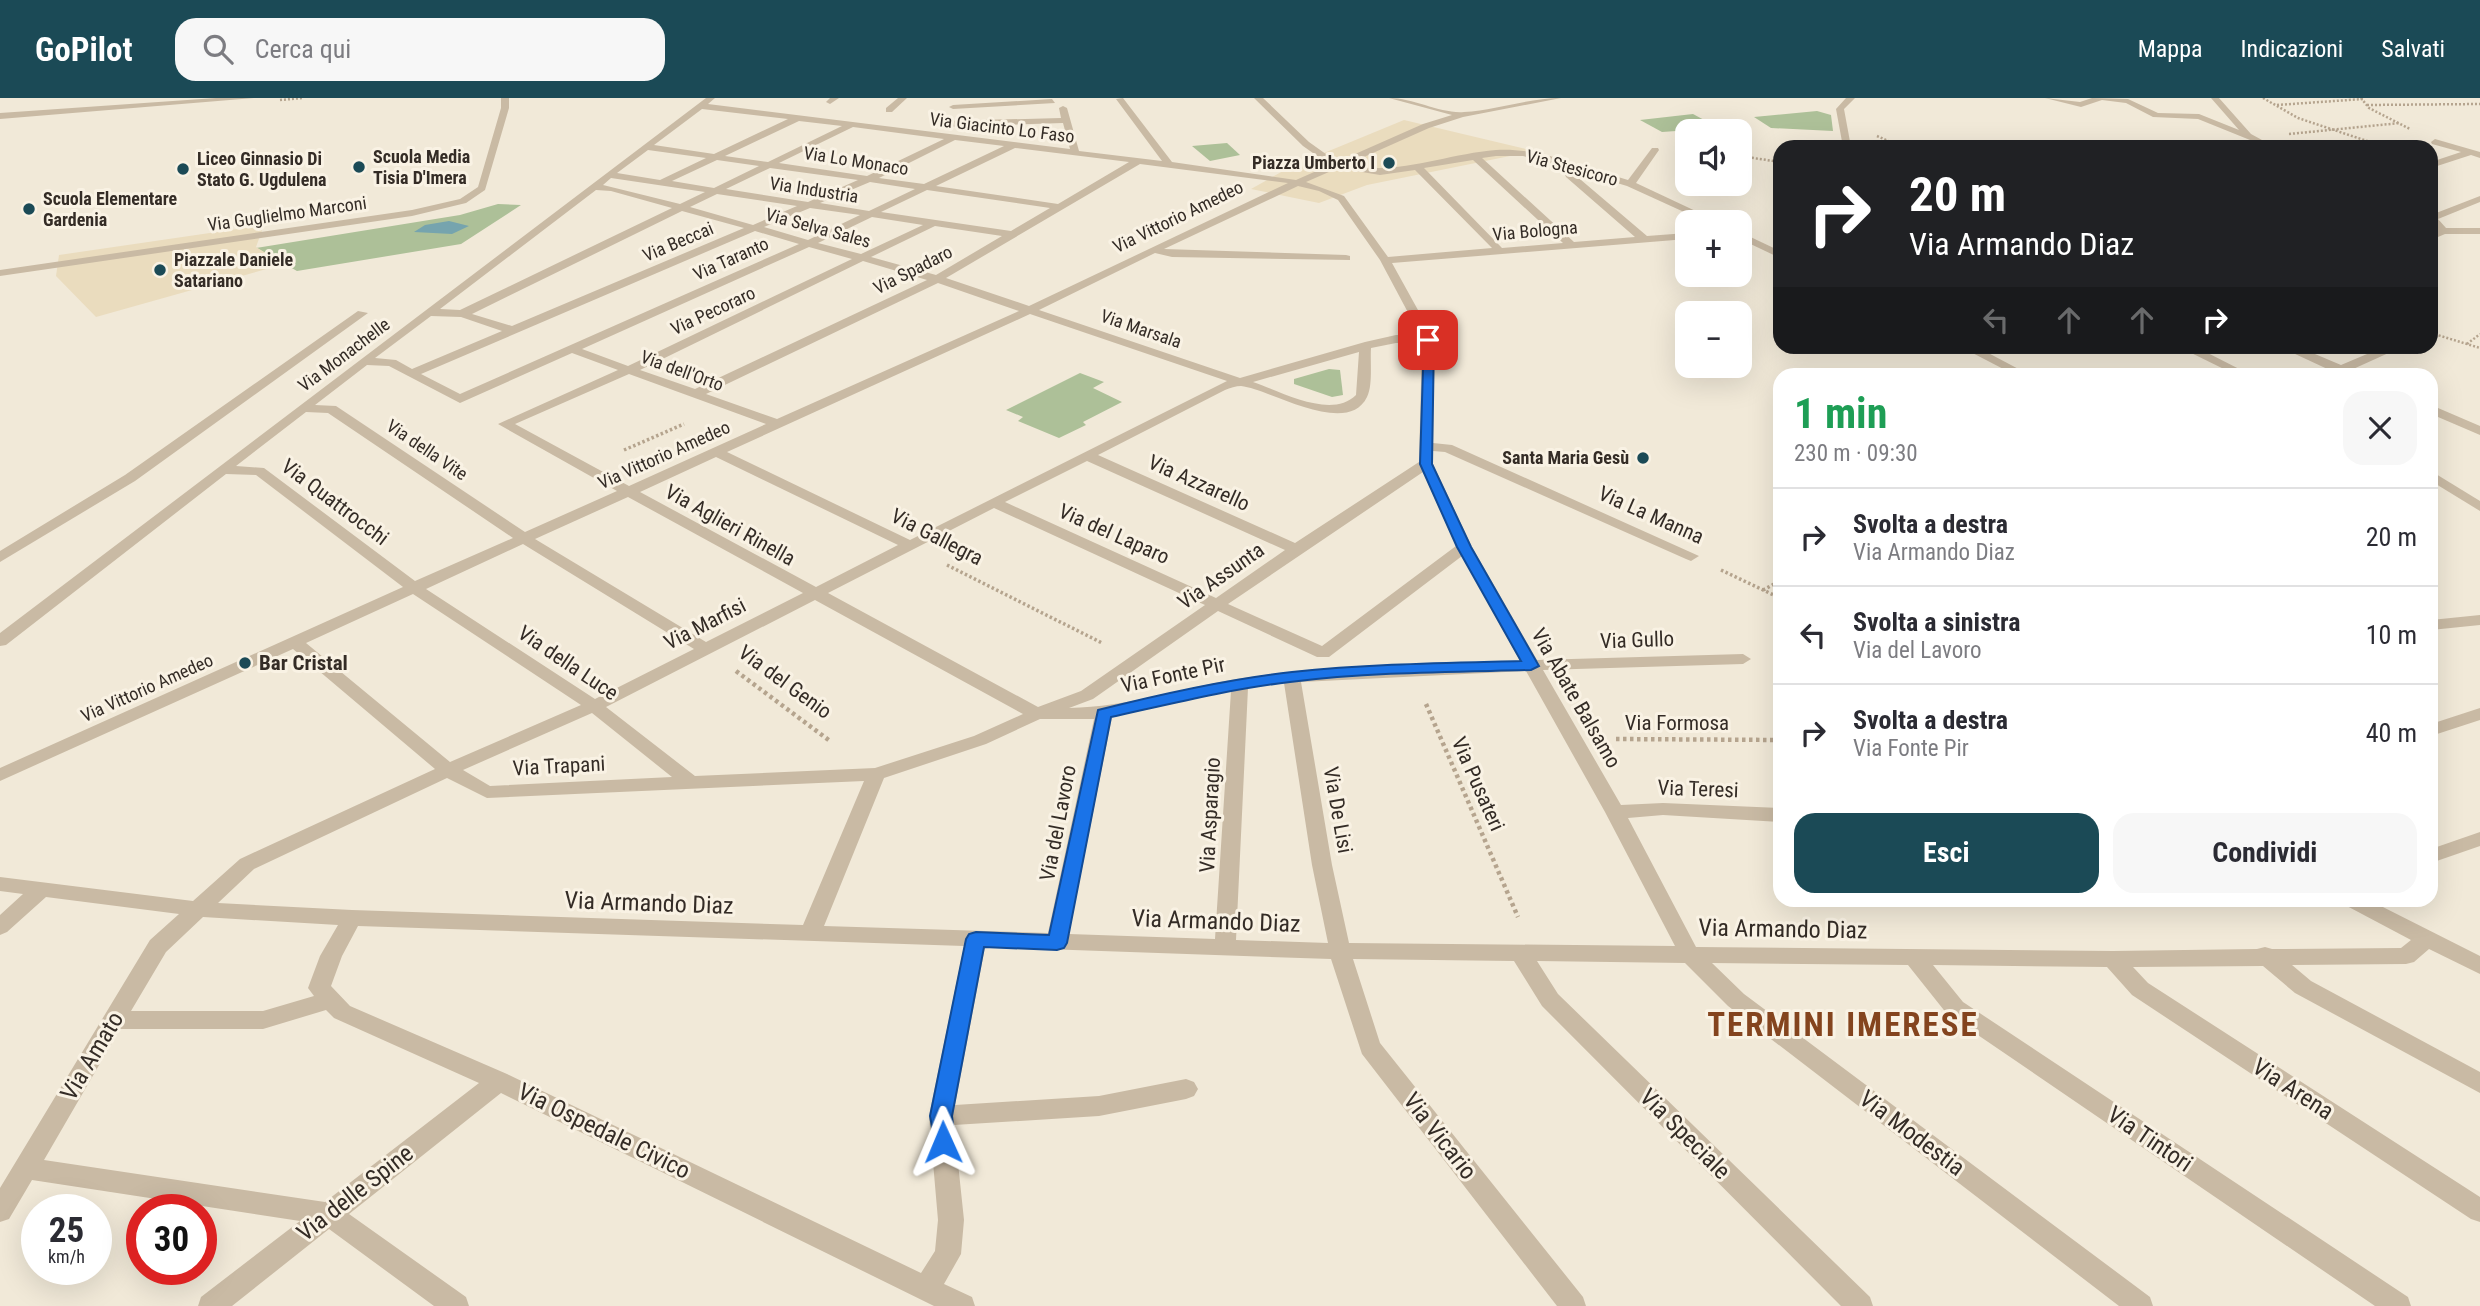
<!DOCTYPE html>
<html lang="it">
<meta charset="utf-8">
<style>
body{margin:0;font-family:"Roboto Condensed",sans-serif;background:#f7f7f7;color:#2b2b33;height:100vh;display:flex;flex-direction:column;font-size:26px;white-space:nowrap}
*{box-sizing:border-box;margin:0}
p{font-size:23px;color:#7c7c81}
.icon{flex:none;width:38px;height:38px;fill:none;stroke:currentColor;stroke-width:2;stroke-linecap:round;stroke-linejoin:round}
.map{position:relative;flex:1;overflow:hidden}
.sheet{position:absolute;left:1773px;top:270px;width:665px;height:539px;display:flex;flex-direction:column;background:#fff;border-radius:21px;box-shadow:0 7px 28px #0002}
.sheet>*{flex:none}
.banner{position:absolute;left:1773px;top:42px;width:665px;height:214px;border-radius:21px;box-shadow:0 7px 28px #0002;background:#202124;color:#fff;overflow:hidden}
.buttons{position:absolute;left:1675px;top:21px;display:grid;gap:14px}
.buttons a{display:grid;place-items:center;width:77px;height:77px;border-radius:14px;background:#fff;box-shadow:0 7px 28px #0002;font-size:35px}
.speed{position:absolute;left:21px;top:1096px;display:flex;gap:14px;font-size:35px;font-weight:700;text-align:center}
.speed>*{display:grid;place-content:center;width:91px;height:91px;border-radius:50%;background:#fff;box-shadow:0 7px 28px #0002;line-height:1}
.speed small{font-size:18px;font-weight:400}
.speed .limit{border:10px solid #d22;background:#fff;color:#111}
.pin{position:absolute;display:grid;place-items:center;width:60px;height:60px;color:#fff;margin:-30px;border-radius:14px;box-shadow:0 4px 10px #0006}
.me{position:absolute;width:77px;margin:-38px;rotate:359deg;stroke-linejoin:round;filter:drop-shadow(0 0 5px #0008)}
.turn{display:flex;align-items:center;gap:24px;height:147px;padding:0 21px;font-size:32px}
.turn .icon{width:91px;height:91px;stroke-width:2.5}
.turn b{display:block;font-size:49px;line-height:60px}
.lanes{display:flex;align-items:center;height:66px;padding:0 21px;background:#0003;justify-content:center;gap:35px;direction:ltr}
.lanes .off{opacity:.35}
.round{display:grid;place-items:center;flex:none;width:74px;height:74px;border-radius:21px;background:#f7f7f7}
.head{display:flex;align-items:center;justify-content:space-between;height:119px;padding:0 21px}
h1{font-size:42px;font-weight:700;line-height:52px;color:#1e9e55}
.cta{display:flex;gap:14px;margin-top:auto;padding:14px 21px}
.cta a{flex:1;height:80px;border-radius:21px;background:#1b4a56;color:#fff;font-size:28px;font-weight:700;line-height:80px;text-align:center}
.cta a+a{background:#f7f7f7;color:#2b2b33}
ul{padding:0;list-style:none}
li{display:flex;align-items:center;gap:21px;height:98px;padding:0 21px;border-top:2px solid #e1e1e2}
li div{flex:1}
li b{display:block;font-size:26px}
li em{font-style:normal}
header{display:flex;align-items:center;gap:42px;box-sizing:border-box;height:98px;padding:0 35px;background:#1b4a56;color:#fff}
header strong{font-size:33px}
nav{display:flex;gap:38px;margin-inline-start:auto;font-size:24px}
.search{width:490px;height:63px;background:#f7f7f7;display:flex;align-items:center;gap:18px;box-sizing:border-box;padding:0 24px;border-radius:21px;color:#7c7c81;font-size:26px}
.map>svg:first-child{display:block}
.green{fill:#adc098}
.plaza{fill:#eadcbe}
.water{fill:#76a4ae}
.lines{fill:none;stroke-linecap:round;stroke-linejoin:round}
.path-far2{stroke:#b5a48e;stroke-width:2.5;stroke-dasharray:2 2;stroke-linecap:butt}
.path-far1{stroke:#b5a48e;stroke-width:3.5;stroke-dasharray:2.5 2.5;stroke-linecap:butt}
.path{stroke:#b5a48e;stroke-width:4.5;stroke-dasharray:3.5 3.5;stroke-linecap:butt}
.minor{fill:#c9baa4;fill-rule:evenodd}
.route{fill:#1a73e8;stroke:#114b97;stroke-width:2}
.poi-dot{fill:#1b4a56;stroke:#f9f2e4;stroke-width:2.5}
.labels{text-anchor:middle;stroke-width:6;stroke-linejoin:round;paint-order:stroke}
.far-street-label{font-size:18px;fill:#342c26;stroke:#f9f2e4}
.far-poi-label{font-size:18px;font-weight:bold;fill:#342c26;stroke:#f9f2e4;text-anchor:start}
.street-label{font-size:21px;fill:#342c26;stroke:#f9f2e4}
.poi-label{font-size:21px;font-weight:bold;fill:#342c26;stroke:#f9f2e4;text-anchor:start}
.near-street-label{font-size:24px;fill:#342c26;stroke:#f9f2e4}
.near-district-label{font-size:33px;font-weight:bold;letter-spacing:2px;fill:#84441e;stroke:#f9f2e4}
</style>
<header>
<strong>GoPilot</strong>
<div class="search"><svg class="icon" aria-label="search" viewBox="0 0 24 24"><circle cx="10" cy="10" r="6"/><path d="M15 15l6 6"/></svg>Cerca qui</div>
<nav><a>Mappa</a><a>Indicazioni</a><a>Salvati</a></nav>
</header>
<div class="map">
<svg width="2480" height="1208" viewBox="0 0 2480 1208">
<rect width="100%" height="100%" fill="#f1e9d8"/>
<g class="green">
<polygon points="1817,13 1831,17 1833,33 1771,30 1754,19"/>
<polygon points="1693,16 1719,30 1662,34 1640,22"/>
<polygon points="1227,45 1240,57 1210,63 1192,48"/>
<polygon points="498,106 521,107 461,146 297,173 256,150 460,117"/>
<polygon points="1329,271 1340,272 1343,297 1332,299 1294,286 1294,281"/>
<polygon points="1080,275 1104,284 1093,290 1122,304 1083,324 1086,327 1059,340 1018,323 1023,319 1006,312"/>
</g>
<g class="plaza">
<polygon points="1404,22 1534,53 1367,87 1319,105 1251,91 1290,69"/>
<polygon points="264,127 256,149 284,166 96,219 56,178 59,157"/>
</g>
<polygon class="water" points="449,123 469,128 452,136 414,134 425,127"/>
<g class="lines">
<g class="path-far2">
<polyline points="2263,0 2298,20 2385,49"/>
<polyline points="2361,0 2369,10 2410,31"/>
<polyline points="280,2 303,0"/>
<polyline points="2277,7 2363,1"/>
<polyline points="2367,7 2480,6"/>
<polyline points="2289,36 2400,25"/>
<polyline points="1877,38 1902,49"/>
<polyline points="1740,58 1780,64"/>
<polyline points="2431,235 2480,250"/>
<polyline points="2467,246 2480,236"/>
</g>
<g class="path-far1">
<polyline points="624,352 684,326"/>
<polyline points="947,467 1102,545"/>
<polyline points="1721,472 1780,500"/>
<polyline points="1763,492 1780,483"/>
</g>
<g class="path">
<polyline points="736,573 830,643"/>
<polyline points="1426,606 1518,819"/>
<polyline points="1616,641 1780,642"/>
</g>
<g class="minor">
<polygon points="216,0 254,0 0,21 0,15"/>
<polygon points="501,0 509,0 509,10 485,92 466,105 412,118 0,178 0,172 412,112 460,101 478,89 501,10"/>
<path d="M706 0H715L708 6 1070 51 1063 25 941 29 937 26 941 23 1061 20 1059 10 1063 8 1067 10 1079 53 1162 63 1116 1 1123 0 1172 64 1296 82 1330 67 1303 48 1254 0H1263L1309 44 1337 64 1423 26 1452 17 1389 0C1414 0 1441 16 1464 14 1497 12 1528 0 1561 0L1463 19 1429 30 1346 67C1397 78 1446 56 1496 52 1540 49 1587 71 1628 82L1652 50H1658L1659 52 1636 85 1719 124H1706L1627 88 1577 73 1574 76 1647 138 1687 135V141L1392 165 1434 241 1433 345 1452 347 1699 458 1691 463 1686 461 1445 354 1433 353V366L1472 449 1537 562 1743 556 1751 561 1743 566 1543 572 1621 707 1663 705 1780 710V724L1663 717 1628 720 1696 849 2113 853 2257 851 2265 849 2272 851 2401 850 2411 842 2345 807 2342 802H2369L2480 858V876L2429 851 2414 864 2406 866 2292 867 2311 883 2480 974V995L2295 895 2263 868 2133 869 2148 885 2480 1099V1124L2471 1121 2132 897 2107 869 1933 867 1963 904 2408 1199 2411 1208H2375L1947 916 1908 867 1712 865 1744 896 2150 1199 2153 1208H2119L1728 908 1685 865 1537 863 1558 896 1870 1199 1873 1208H1841L1542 908 1514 863 1353 861 1380 945 1583 1199 1586 1208H1557L1362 956 1331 861 985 849 955 1007 1099 998 1186 981 1194 984 1198 991 1194 998 1186 1001 1099 1018 954 1027 964 1122 961 1156 944 1186 972 1199 975 1208H934L501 995 349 1116 466 1199 469 1208H434L329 1131 232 1208H198L201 1199 300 1123 32 1082 9 1121 0 1124V1090L150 842 179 816 46 799 7 834 0 837V817L23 796 0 793V779L193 803 240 761 435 671 293 551 0 683V670L403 489 256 377 226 376 6 547 0 548V535ZM702 11 788 21 714 56 654 47ZM799 23 842 28 768 64 725 58ZM853 29 944 41 867 78 779 65ZM955 42 1004 48 924 86 879 80ZM1015 50 1129 64 1058 106 936 88ZM648 52 706 60 660 82 617 75ZM1496 58H1523L1568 71 1564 74 1566 79 1635 139 1574 144 1482 60ZM717 62 759 68 714 90 672 83ZM1473 62 1563 145 1502 150 1424 70ZM1140 66 1288 85 1029 208 946 180ZM770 70 858 82 808 104 726 91ZM1338 70 1380 77 1415 72 1492 150 1388 159 1344 98 1306 84ZM611 80 705 94 680 106 603 87ZM870 84 915 91 869 113 820 105ZM1298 88 1319 93 1338 102 1380 162 1420 237H1396L1365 244 1240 280 1039 212 1155 155 1172 159 1350 162V158L1346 157 1164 151ZM596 92 611 93 672 110 460 212 440 211ZM927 92 1050 110 1011 133 881 114ZM717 96 797 108 753 127 690 109ZM810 110 860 117 808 142 764 129ZM682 113 744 130 512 228 472 216ZM872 119 923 127 861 156 818 145ZM935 128 1002 138 936 177 871 159ZM755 133 799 146 460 296 421 276ZM809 149 852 161 628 268 582 251ZM863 163 927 182 695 291 640 272ZM938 185 1019 213 777 321 706 296ZM1030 216 1227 283 910 442 727 354ZM431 218 461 219 502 233 412 271 396 262 375 260ZM1396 245H1422L1419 364 1295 445 1098 357 1225 292C1230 290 1236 288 1241 288 1270 291 1347 340 1367 299 1373 287 1370 264 1371 250ZM1359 254 1356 297C1331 322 1280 293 1253 284ZM572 255 618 272 498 326 617 393 525 434 336 308 315 307 367 267 389 268 460 305ZM629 276 766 326 629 388 515 326ZM306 314 328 315 513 440 415 483 264 370 236 368ZM716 359 898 447 816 489 640 394ZM1087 363 1285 452 1216 500 1005 404ZM1423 374 1456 448 1322 548 1228 506ZM628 399 803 495 706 544 535 441ZM994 410 1205 507 1081 593 1038 609 828 495ZM523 446 694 551 595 601 426 491ZM1462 458 1520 563C1428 565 1334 566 1243 580 1184 589 1128 609 1069 610L1093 601 1218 513 1317 559H1329ZM413 496 581 607 450 664 306 545ZM815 502 1023 616 974 638 875 670 695 678 606 609ZM1526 573 1605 714 1675 848 1349 845 1332 767 1301 584ZM1284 585 1312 767 1328 845 1236 842 1248 590ZM1231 593 1215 841 1069 836 1112 619ZM592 615 672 679 490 688 463 672ZM1040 621H1094L1048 835 824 828 884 680 986 646ZM447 680 487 700 864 683 803 827 352 812 218 805 254 771ZM203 819 338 827 320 858 308 890 314 898 263 913H131L166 854ZM358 828 964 848 929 1018 938 1122 935 1153 921 1175 507 976 350 908 331 888 342 858ZM326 912 334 920 479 985 325 1104 44 1062 120 931H263Z"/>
<polygon points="830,0 839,0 830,6 826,4"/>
<polygon points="898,0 907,0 892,14 886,14 886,10"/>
<polygon points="1846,0 1855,0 1844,11 1851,49 1843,49 1836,11"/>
<polygon points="2045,0 2080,4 2092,0 2128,1 2158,15 2199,16 2239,32 2211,0 2219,0 2251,36 2262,42 2244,49 2231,49 2250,42 2198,21 2153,19 2126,5 2102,2 2081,9"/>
<polygon points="1052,1 1055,5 953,11 949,9 953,7"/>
<polygon points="2435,41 2480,54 2480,60 2471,57 2431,70 2431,64 2461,54 2432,46 2431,44"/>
<polygon points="2480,98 2480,104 2438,121 2446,130 2480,130 2480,136 2445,136 2431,142 2431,135 2437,132 2431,125 2431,117"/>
<polygon points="1740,134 1780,153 1780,160 1740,141"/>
<polygon points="358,213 368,215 135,383 0,464 0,453 125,377"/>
<polygon points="1959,248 1975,248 2028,276 2013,276"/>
<polygon points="2177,248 2194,248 2249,276 2234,276"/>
<polygon points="2278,248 2296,248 2341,267 2386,248 2404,248 2351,272 2357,276 2336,275"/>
<polygon points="2431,307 2480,328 2480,337 2431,316"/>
<polygon points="2431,373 2480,403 2480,413 2431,383"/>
<polygon points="2480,517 2480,527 2431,532 2431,522"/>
<polygon points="2480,610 2480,622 2431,638 2431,626"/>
<polygon points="2480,734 2480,748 2431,765 2431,751"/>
</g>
</g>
<path class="route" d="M1424 239 1434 242 1432 366 1471 449 1539 568 1531 572C1451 574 1370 574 1290 584 1230 591 1170 606 1111 619L1067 845 1064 850 1057 852 984 849 952 1018 955 1044 951 1051 943 1054 936 1051 930 1018 966 841 969 836 976 834 1049 837 1098 612C1161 596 1227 581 1292 574 1368 566 1445 565 1521 563L1457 449 1420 366Z"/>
<g class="poi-dot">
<circle cx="1389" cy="65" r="7"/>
<circle cx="359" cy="69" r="7"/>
<circle cx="183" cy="71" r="7"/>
<circle cx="29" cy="111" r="7"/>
<circle cx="160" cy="172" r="7"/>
<circle cx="1643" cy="360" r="7"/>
<circle cx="245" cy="565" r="7"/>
</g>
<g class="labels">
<g class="far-street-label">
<text transform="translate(1002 30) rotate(7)" y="6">Via Giacinto Lo Faso</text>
<text transform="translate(856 63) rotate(9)" y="6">Via Lo Monaco</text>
<text transform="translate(1572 70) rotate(15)" y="6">Via Stesicoro</text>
<text transform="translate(814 92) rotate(9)" y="6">Via Industria</text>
<text transform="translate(287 116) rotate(-8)" y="6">Via Guglielmo Marconi</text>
<text transform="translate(1178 119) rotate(-26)" y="6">Via Vittorio Amedeo</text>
<text transform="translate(818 130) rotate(15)" y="6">Via Selva Sales</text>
<text transform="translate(1535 133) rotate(-5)" y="6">Via Bologna</text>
<text transform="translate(678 144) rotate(-23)" y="6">Via Beccai</text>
<text transform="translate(731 161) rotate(-24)" y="6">Via Taranto</text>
<text transform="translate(913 172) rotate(-27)" y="6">Via Spadaro</text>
<text transform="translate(713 213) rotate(-25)" y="6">Via Pecoraro</text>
<text transform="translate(1141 231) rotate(19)" y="6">Via Marsala</text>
<text transform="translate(344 257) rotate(-37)" y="6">Via Monachelle</text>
<text transform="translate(682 273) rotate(20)" y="6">Via dell'Orto</text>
<text transform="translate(427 352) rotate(34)" y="6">Via della Vite</text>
<text transform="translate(664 357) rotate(-24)" y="6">Via Vittorio Amedeo</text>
<text transform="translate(147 590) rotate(-24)" y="6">Via Vittorio Amedeo</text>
</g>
<g class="far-poi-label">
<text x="373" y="65">Scuola Media<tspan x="373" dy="21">Tisia D'Imera</tspan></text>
<text x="197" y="67">Liceo Ginnasio Di<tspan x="197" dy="21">Stato G. Ugdulena</tspan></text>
<text x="1375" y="71" text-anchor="end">Piazza Umberto I</text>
<text x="43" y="107">Scuola Elementare<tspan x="43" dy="21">Gardenia</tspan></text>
<text x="174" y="168">Piazzale Daniele<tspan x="174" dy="21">Satariano</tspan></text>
<text x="1629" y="366" text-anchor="end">Santa Maria Gesù</text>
</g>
<g class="street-label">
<text transform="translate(1199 385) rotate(24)" y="7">Via Azzarello</text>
<text transform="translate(335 404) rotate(37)" y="7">Via Quattrocchi</text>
<text transform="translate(1651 417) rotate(24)" y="7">Via La Manna</text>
<text transform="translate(730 427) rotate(29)" y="7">Via Aglieri Rinella</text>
<text transform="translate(1114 436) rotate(24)" y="7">Via del Laparo</text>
<text transform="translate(937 439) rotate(27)" y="7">Via Gallegra</text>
<text transform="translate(1221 478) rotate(-35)" y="7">Via Assunta</text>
<text transform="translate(705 526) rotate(-27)" y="7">Via Marfisi</text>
<text transform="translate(1637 542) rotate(-2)" y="7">Via Gullo</text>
<text transform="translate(568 565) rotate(34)" y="7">Via della Luce</text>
<text transform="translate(1173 577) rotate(-12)" y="7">Via Fonte Pir</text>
<text transform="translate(785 584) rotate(36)" y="7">Via del Genio</text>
<text transform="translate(1576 600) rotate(60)" y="7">Via Abate Balsamo</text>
<text x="1677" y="632">Via Formosa</text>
<text transform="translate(559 668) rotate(-3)" y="7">Via Trapani</text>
<text transform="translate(1478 686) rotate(66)" y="7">Via Pusateri</text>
<text transform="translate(1698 691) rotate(2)" y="7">Via Teresi</text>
<text transform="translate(1338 712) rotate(80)" y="7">Via De Lisi</text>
<text transform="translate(1210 717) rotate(-87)" y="7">Via Asparagio</text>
<text transform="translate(1058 725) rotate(-79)" y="7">Via del Lavoro</text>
</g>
<g class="poi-label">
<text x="259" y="572">Bar Cristal</text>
</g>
<g class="near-street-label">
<text transform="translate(649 805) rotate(2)" y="8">Via Armando Diaz</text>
<text transform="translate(1216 823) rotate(2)" y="8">Via Armando Diaz</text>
<text transform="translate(1783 831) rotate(1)" y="8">Via Armando Diaz</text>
<text transform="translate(92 958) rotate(-59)" y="8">Via Amato</text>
<text transform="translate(2293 991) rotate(33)" y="8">Via Arena</text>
<text transform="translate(604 1033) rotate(26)" y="8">Via Ospedale Civico</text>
<text transform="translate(1912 1035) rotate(37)" y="8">Via Modestia</text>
<text transform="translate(1685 1036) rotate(45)" y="8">Via Speciale</text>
<text transform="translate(1440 1038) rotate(52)" y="8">Via Vicario</text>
<text transform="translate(2150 1041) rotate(34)" y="8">Via Tintori</text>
<text transform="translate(355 1095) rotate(-38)" y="8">Via delle Spine</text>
</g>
<g class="near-district-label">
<text x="1843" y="938">TERMINI IMERESE</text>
</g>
</g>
</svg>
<div class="buttons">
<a><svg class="icon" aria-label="sound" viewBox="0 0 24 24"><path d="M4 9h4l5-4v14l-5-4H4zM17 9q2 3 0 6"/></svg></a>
<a>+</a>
<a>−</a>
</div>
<div class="speed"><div>25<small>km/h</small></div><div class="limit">30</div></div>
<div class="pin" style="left:1428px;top:242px;background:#d93025"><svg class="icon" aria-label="arrive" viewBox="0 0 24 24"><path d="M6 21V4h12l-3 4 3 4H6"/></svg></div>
<svg class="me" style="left:943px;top:1044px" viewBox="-20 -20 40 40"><path d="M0-17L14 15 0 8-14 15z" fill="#1a73e8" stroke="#fff" stroke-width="4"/></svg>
<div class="banner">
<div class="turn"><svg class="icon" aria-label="right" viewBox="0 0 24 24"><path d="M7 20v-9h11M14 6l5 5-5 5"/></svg><div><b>20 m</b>Via Armando Diaz</div></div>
<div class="lanes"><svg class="icon off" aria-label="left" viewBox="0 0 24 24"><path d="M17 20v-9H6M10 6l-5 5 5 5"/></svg><svg class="icon off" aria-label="ahead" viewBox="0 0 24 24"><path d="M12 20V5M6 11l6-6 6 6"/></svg><svg class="icon off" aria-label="ahead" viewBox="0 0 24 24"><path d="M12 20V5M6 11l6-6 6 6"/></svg><svg class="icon" aria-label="right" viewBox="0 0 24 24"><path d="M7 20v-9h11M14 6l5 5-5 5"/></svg></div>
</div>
<section class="sheet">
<div class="head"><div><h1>1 min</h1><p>230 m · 09:30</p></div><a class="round"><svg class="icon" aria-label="close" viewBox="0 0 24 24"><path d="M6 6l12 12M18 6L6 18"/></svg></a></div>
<ul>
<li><svg class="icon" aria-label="right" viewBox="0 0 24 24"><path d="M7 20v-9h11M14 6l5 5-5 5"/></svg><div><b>Svolta a destra</b><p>Via Armando Diaz</p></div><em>20 m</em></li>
<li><svg class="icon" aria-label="left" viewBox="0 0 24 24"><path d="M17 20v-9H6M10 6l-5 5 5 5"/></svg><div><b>Svolta a sinistra</b><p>Via del Lavoro</p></div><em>10 m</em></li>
<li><svg class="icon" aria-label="right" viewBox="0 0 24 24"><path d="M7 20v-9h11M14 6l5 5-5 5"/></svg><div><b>Svolta a destra</b><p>Via Fonte Pir</p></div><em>40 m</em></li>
</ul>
<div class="cta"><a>Esci</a><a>Condividi</a></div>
</section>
</div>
